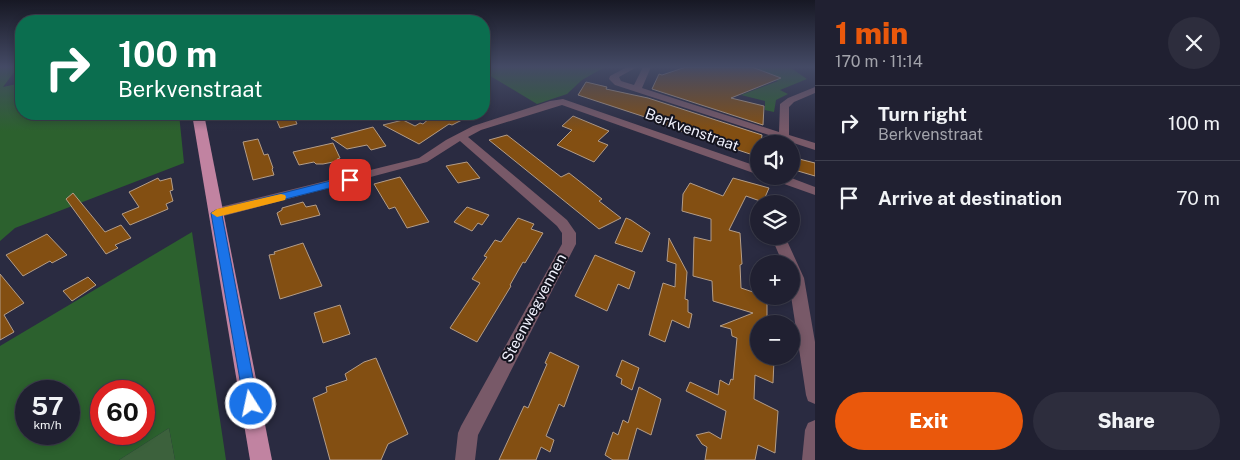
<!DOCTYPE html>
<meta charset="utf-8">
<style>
body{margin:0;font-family:"Public Sans",sans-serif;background:#2d2d3d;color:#f1f3f6;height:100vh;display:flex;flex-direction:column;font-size:19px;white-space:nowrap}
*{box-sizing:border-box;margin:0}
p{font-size:16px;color:#a2a3ab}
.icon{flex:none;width:28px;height:28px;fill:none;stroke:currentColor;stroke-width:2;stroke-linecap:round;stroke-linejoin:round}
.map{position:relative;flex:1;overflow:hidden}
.sheet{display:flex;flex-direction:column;background:#202031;width:425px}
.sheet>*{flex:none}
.banner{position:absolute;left:15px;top:15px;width:475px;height:105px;border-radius:20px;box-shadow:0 2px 8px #0003,0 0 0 1px #3d3e4d;background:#0b6e4f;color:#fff;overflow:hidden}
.controls{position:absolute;left:750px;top:135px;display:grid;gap:10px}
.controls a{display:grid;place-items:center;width:50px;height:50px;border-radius:50%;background:#202031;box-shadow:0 2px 8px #0003,0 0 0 1px #3d3e4d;font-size:25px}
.speed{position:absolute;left:15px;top:380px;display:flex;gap:10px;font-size:25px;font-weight:700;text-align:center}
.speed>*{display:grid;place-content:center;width:65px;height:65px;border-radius:50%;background:#202031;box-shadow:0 2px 8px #0003,0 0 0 1px #3d3e4d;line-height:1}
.speed small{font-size:12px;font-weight:400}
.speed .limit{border:8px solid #d22;background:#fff;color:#111}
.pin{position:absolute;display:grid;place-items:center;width:42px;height:42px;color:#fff;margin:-21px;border-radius:10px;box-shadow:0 2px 8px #0006}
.me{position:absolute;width:55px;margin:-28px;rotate:350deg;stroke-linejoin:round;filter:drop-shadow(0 0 4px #0008)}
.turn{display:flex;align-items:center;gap:18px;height:105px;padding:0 20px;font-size:22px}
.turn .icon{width:65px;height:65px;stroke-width:2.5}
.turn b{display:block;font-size:35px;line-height:42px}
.round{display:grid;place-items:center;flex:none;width:52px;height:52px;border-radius:26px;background:#2d2d3d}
.summary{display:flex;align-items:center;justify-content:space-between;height:85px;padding:0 20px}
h1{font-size:30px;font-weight:800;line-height:38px;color:#ea580c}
.primary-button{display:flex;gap:10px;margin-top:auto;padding:10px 20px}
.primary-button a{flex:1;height:58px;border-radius:30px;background:#ea580c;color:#fff;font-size:20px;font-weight:800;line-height:58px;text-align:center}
.primary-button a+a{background:#2d2d3d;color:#f1f3f6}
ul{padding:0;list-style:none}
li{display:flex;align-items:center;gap:15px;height:75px;padding:0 20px;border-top:1px solid #3d3e4d}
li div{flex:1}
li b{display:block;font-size:19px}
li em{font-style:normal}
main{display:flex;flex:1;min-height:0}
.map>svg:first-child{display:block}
.green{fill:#3c613c}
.forest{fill:#2c612e;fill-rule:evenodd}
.building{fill:#834f12;stroke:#b49d88}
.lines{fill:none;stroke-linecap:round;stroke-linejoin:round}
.street{fill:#785968;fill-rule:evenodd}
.primary{fill:#c183a1;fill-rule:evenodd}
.route{fill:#1a73e8;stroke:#114b97}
.slow{fill:#f59e0b}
.labels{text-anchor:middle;stroke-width:4;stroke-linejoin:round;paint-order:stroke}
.street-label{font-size:15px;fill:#eff0fc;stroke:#14141f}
</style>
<main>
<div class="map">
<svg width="815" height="460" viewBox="0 0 815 460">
<rect width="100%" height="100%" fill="#2a2b41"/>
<polygon class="green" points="169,428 175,460 119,460"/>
<g class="forest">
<polygon points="0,67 18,67 3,87 21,83 21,114 179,114 184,163 15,228 0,241"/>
<polygon points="484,67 605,67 582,80 567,94 537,104 487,74 484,74"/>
<polygon points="755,67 793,67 791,68 807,79 780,90 788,94 776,100 774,112 765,110 765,101 741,95 778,81"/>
<path d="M192 232 226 460H175L169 428 119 460H0V346ZM69 391V434H26V391ZM144 391V434H101V391Z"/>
</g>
<g class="building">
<polygon points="686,67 752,67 781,78 731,98 764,106 763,125 652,89 659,74 662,75"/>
<polygon points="586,82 607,87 606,89 648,98 762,135 761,144 759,144 759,157 681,131 681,129 658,123 661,120 655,113 648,118 578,95"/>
<polygon points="274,114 293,114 297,124 280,128"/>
<polygon points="424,114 474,114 452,125 449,124 419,144 383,125 403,120 415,126 420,123 423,124 431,117"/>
<polygon points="573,116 609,131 598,141 608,145 594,162 557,145 572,130 562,126"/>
<polygon points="373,127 386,146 371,150 367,145 347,149 331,138"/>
<polygon points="507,135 561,177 569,173 602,199 599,201 621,218 599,229 489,140"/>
<polygon points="258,139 264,155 268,154 273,168 272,169 274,175 253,180 243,142"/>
<polygon points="333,143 340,158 337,159 338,161 323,164 316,164 314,162 299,165 293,152"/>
<polygon points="791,157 815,163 815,176 791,169"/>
<polygon points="467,162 480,178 458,183 446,166"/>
<polygon points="400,177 429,222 407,228 395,207 389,209 374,184"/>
<polygon points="158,178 160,181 171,178 173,190 170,191 173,201 166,204 168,209 130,225 122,214 139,207 129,192"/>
<polygon points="733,178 769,188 763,202 746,196 729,230 740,233 742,264 740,265 741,288 759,294 759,296 764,296 767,302 767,324 759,324 759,356 774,360 773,383 755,375 754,399 778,411 775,453 758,445 755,460 705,460 707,447 702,444 696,435 709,432 721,439 726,411 686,391 690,382 718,395 720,380 729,385 731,379 733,380 737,338 732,336 731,329 720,326 753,313 713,301 712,281 693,276 694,237 711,241 711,219 682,211 683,194 690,183 723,196"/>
<polygon points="73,193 105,232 121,225 131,238 115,245 118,248 106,254 66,199"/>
<polygon points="303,202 306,207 316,205 320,215 281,225 277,213 282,210 282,208"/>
<polygon points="467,207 489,215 482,225 478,223 472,231 454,222"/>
<polygon points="518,218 534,224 531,229 543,233 525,263 523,262 510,285 511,286 477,342 450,328 480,283 472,279 487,257 484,256 495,240 501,242"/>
<polygon points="626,218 631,220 650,233 642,252 615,243"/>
<polygon points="47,234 67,255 52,263 50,261 23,276 6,255"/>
<polygon points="669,238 687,272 685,299 688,300 688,312 692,314 689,328 672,320 665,342 649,335 663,283 675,287 676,264 667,261"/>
<polygon points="303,243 322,286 280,299 269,255 275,254 274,252"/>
<polygon points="595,255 635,272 629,289 618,284 607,311 575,296"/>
<polygon points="0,274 24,303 4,315 14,332 0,340"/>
<polygon points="88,277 96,285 72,301 63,291"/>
<polygon points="340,305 350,334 323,343 314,313"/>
<polygon points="550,352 579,366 564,407 559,404 546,436 554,440 550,452 541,447 536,460 499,460 524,406 528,408 547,364 545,363"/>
<polygon points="376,358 408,434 388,444 381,460 330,460 313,398 327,392 326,387 347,380 345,374 364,362"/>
<polygon points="622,360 639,368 632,390 621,384 622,379 616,376"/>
<polygon points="639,387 661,399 651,435 637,428 628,460 613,460 605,455 613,432 618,435 623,420 628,423"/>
</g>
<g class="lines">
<g class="street">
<polygon points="627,67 637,67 619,77 621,81 634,85 643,67 651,67 642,88 779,132 780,104 788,98 815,87 815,93 794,102 789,107 789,135 815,143 815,150 615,85 609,79 610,76"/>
<polygon points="563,99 759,167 759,175 562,105 481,130 468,137 567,220 576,233 576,244 478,435 475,460 455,460 458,433 461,426 562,244 562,233 557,226 460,141 427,162 216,218 211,216 209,213 211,210 216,208 419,158 446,140 473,126 550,101"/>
<polygon points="768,176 786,176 815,187 815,195 770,179"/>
<polygon points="781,238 786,239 788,243 804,278 815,342 815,404 808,401 806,395 791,296 791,264 783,264 774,243 776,239"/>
<polygon points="815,420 815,460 802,460 805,430 808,423"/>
</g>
<polygon class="primary" points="192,114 204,114 272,460 250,460"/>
</g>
<linearGradient id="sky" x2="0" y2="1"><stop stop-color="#171824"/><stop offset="0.51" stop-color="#444a65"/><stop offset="1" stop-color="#444a65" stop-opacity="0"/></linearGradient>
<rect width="815" height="131" fill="url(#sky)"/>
<polygon class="route" points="350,176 353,177 353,182 222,215 258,404 256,409 251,411 245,409 211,213 216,210"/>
<polygon class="slow" points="281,194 285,195 286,197 285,200 217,217 211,213 217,209"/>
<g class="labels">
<g class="street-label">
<text transform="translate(692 130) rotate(20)" y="5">Berkvenstraat</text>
<text transform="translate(534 308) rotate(-62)" y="5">Steenwegvennen</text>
</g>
</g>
</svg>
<div class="controls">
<a><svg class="icon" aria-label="sound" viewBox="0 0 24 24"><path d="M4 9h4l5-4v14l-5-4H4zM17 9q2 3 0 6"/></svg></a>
<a><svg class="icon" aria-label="layers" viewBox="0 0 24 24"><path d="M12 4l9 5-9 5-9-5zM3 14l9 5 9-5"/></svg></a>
<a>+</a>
<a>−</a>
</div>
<div class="speed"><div>57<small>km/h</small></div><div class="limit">60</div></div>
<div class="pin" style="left:350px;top:180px;background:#d93025"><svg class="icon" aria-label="arrive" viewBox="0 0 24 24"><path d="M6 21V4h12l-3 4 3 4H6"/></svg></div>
<svg class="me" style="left:251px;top:404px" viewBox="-20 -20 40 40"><circle r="17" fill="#1a73e8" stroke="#fff" stroke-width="3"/><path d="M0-11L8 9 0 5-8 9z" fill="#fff"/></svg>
<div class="banner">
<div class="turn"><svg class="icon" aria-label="right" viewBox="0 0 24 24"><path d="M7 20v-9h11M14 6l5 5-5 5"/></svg><div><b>100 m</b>Berkvenstraat</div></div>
</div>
</div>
<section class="sheet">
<div class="summary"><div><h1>1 min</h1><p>170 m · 11:14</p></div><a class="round"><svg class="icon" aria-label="close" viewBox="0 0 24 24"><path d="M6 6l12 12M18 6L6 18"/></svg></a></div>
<ul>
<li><svg class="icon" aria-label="right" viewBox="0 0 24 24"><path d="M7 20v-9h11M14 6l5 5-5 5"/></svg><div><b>Turn right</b><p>Berkvenstraat</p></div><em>100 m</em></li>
<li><svg class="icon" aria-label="arrive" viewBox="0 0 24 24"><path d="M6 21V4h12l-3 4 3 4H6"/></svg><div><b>Arrive at destination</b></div><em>70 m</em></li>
</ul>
<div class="primary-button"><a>Exit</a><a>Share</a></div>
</section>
</main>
